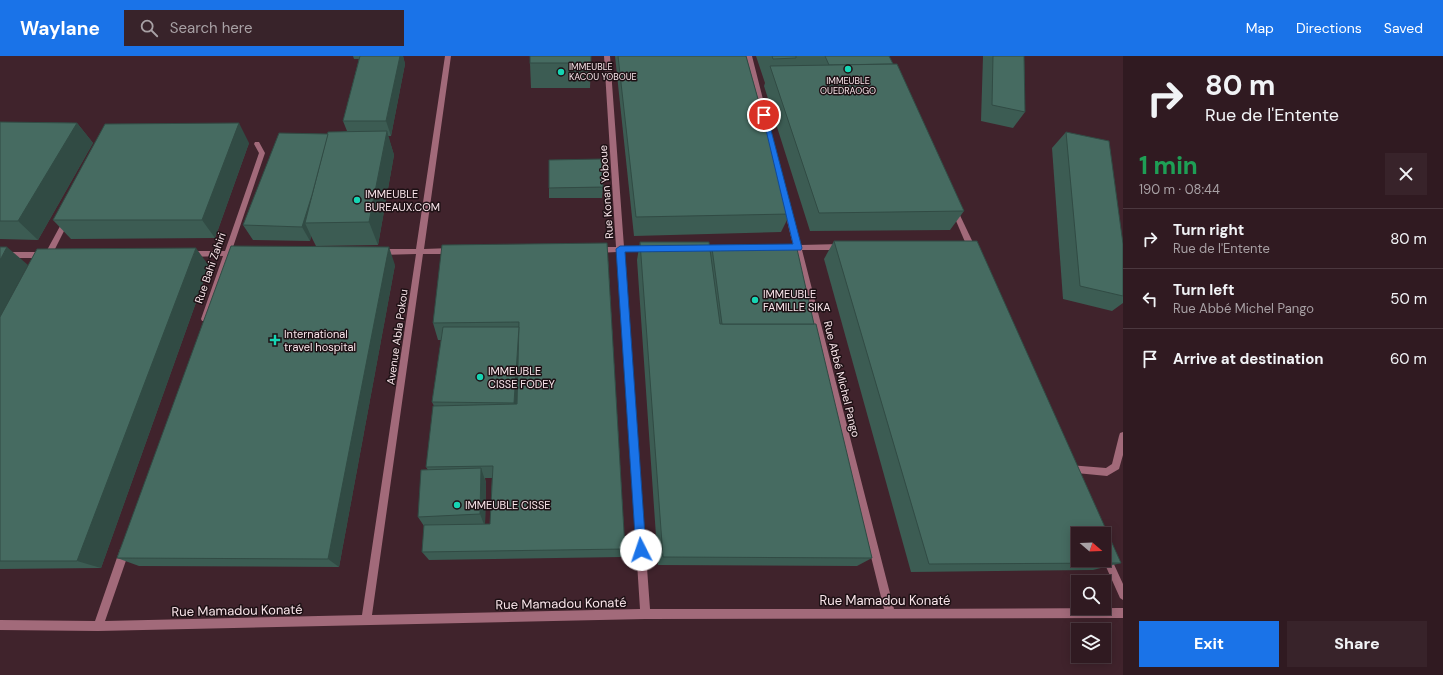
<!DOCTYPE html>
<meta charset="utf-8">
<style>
body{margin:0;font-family:"DM Sans",sans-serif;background:#38232a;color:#f1f3f6;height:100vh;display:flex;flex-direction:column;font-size:15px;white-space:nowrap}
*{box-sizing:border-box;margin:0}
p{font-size:13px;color:#a8a1a5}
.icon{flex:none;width:22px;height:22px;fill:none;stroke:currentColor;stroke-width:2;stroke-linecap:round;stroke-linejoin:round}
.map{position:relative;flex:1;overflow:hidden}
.side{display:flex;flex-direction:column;background:#301a21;width:320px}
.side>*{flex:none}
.hud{background:#301a21;color:#f1f3f6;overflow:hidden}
.needle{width:26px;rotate:109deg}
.buttons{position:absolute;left:1071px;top:471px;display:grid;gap:8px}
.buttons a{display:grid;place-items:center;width:40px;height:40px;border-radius:0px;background:#301a21;box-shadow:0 2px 10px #0003,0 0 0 1px #4b383f;font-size:20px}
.pin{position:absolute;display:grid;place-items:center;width:34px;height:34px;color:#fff;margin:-17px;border:2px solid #fff;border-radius:50%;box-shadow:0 1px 4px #0007}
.me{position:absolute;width:44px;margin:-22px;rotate:356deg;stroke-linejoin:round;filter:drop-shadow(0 0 3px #0008)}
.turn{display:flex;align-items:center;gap:14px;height:84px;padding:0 16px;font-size:18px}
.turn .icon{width:52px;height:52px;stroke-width:2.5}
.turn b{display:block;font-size:28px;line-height:34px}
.round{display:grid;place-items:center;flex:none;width:42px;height:42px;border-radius:0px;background:#38232a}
.head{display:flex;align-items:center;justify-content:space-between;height:68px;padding:0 16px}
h1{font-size:24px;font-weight:800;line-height:30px;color:#1e9e55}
.button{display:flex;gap:8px;margin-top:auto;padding:8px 16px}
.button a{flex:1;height:46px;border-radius:0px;background:#1a73e8;color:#fff;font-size:16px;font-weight:800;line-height:46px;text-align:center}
.button a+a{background:#38232a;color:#f1f3f6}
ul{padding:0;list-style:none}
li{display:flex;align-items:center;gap:12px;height:60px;padding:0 16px;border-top:1px solid #4b383f}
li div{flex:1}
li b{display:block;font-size:15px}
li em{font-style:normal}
header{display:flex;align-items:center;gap:24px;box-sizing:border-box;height:56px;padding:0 20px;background:#1a73e8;color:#fff}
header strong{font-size:19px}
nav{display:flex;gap:22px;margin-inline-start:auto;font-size:14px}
.search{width:280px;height:36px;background:#38232a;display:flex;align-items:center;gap:10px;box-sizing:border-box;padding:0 14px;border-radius:0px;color:#a8a1a5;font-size:15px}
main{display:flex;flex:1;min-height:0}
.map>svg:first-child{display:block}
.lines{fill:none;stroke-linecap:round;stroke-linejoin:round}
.service{fill:#a26a7a;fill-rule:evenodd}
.minor{fill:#a26a7a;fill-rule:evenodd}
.wall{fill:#3c5c53;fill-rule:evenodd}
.shaded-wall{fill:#314b44}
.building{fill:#466b61;stroke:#314b44;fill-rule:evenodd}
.route{fill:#1a73e8;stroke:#114b97}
.poi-dot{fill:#16d5b3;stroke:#1e1115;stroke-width:1.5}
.labels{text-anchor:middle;stroke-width:3;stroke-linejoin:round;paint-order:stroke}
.far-poi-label{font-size:9px;fill:#f9e5ea;stroke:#1e1115;text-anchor:start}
.street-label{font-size:11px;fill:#f9e5ea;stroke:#1e1115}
.poi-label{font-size:11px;fill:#f9e5ea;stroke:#1e1115;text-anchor:start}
.near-street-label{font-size:13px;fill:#f9e5ea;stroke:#1e1115}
</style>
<header>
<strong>Waylane</strong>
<div class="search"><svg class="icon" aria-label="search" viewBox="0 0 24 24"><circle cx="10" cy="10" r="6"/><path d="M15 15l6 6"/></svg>Search here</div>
<nav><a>Map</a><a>Directions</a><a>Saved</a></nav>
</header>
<main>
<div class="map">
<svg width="1123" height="619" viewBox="0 0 1123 619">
<rect width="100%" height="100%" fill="#40232c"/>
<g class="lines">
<polygon class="service" points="1123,376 1123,399 1119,413 1107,420 1066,416 1065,413 1066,410 1069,409 1106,412 1112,408 1119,380 1120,377"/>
<g class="minor">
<polygon points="445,0 451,0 424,193 451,192 455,195 451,198 423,198 372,559 640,553 617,196 597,197 593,194 597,191 616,191 604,0 610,0 624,191 649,190 653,193 649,196 624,196 650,553 884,553 795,194 699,196 695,193 699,190 793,189 746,0 752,0 800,189 841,188 845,191 841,194 802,194 894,553 1123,552 1123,562 645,563 98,575 0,574 0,564 95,565 120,493 122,490 125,488 128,490 130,493 105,565 362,559 416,198 381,199 377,196 381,193 416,193"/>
<polygon points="255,86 259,86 265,97 232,194 239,194 243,197 239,200 230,200 209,263 208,265 202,265 201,263 223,200 189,201 185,198 189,195 225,195 259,97 254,88"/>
<polygon points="954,150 957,153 976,193 975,195 969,195 968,193 951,153"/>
<polygon points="67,160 70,163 49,205 43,205 43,202 0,202 0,196 46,196 65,161"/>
<polygon points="1104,491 1107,493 1123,528 1123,544 1120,542 1103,504 1104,504"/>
</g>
</g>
<g class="wall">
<polygon points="353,0 403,0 405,8 391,80 388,80 394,99 378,189 316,190 311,180 310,185 253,184 243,169 328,78 347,75 343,65 359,3 354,3"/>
<polygon points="615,0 746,0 790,158 781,176 634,180"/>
<polygon points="756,0 889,0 964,155 950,174 810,175 764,30 765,27"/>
<polygon points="983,0 1024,0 1025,56 1013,72 981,65"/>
<polygon points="530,7 591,7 590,32 531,32"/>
<polygon points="0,66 77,67 93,87 38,184 0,183"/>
<polygon points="1066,76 1123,188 1123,247 1112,255 1063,243 1052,92"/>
<polygon points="249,87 215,182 71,183 53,164"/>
<polygon points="603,131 602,142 549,142 549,132"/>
<polygon points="834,185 1121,507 1093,514 911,516 824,203"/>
<polygon points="640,186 710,198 712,192 814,268 872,502 857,510 658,509 637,204"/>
<path d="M607 187 625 493 622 501 429 504 422 496 424 470 418 461 428 414 426 411 434 350 432 346 441 284H438L433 267ZM485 422H492L490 468H485L486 427Z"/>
<polygon points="395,209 339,511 139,510 117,502"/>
<polygon points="209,210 101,512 0,513 0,261"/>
</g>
<g class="shaded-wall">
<polygon points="400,0 403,0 405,8 391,80 386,65"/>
<polygon points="77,67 93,87 38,184 18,165"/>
<polygon points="239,67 249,87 215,182 202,164"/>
<polygon points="387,75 394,99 378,189 369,166"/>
<polygon points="331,78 305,167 311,180 310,185 302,171"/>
<polygon points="7,191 28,209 0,261 0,204"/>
<polygon points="389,191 395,209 339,511 328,503"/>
<polygon points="196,192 209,210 101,512 77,505"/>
<polygon points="519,271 521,284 516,358 514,347"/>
<polygon points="481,412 486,427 485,471 480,458"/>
</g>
<g class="building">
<polygon points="360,0 400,0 386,65 343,65"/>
<rect x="530" y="0" width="61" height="7"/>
<polygon points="618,0 746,0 790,158 636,161"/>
<polygon points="772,0 796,0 796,2 773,3"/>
<polygon points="825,0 889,0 893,8 829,9"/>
<polygon points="993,0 1024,0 1025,56 992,49"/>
<polygon points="897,8 964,155 819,157 770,10"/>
<polygon points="0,66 77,67 18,165 0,165"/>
<polygon points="239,67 202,164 53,164 105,68"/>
<polygon points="387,75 369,166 305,167 328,76"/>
<polygon points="1066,76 1109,85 1123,188 1123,240 1080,230"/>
<polygon points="279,77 328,78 312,139 302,171 243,169"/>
<polygon points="601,103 603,131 549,132 549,104"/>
<path d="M834 185H977L1121 507 929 508ZM1078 478H1104V504H1078Z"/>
<polygon points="640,186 709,186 720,268 816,268 872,502 663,501"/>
<polygon points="607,187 625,493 422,496 424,469 490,468 493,410 426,411 433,350 517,348 519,266 433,267 442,189"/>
<polygon points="231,190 389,191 328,503 117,502"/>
<polygon points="0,191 7,191 0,204"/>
<polygon points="196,192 77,505 0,505 0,261 37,193"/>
<polygon points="712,192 797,193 814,268 722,268"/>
<polygon points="443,271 519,271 514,347 432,346"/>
<polygon points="481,412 480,458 418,461 421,414"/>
</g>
<polygon class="route" points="762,57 767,59 802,192 801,194 625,196 646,494 645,498 641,500 637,498 636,494 616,193 620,190 793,188"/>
<g class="poi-dot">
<circle cx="848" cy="13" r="4"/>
<circle cx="561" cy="16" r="4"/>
<circle cx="357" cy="144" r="4"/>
<circle cx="755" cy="244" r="4"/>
<path d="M273 278h4v4h4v4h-4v4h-4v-4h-4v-4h4z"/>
<circle cx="480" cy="321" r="4"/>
<circle cx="457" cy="449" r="4"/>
</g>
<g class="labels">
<g class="far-poi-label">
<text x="569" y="14">IMMEUBLE<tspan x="569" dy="10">KACOU YOBOUE</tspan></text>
<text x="848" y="28" text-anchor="middle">IMMEUBLE<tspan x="848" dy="10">OUEDRAOGO</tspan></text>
</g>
<g class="street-label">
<text transform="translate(606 136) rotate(-94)" y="4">Rue Konan Yoboue</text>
<text transform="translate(210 212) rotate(-71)" y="4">Rue Bahi Zahiri</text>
<text transform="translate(397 281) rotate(-82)" y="4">Avenue Abla Pokou</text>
<text transform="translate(842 323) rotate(76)" y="4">Rue Abbé Michel Pango</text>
</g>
<g class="poi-label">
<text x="365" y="142">IMMEUBLE<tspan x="365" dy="13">BUREAUX.COM</tspan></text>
<text x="763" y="242">IMMEUBLE<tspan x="763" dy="13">FAMILLE SIKA</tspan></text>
<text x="284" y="282">International<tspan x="284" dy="13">travel hospital</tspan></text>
<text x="488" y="319">IMMEUBLE<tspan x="488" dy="13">CISSE FODEY</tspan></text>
<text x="465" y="453">IMMEUBLE CISSE</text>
</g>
<g class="near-street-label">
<text x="885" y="549">Rue Mamadou Konaté</text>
<text transform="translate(561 547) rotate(-1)" y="5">Rue Mamadou Konaté</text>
<text transform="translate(237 554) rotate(-1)" y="5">Rue Mamadou Konaté</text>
</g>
</g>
</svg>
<div class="buttons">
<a><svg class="needle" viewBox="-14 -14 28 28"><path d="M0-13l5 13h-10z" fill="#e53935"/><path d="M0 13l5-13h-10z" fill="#a8a1a5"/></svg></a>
<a><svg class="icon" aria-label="search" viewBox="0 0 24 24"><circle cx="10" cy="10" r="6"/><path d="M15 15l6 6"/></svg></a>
<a><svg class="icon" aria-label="layers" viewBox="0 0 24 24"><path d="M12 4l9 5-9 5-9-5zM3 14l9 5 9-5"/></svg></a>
</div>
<div class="pin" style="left:764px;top:59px;background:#d93025"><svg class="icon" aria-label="arrive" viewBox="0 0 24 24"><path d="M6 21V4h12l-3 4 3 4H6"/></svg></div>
<svg class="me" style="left:641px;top:494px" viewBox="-20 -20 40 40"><circle r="19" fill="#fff"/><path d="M0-13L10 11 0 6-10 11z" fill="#1a73e8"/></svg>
</div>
<section class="side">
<div class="hud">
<div class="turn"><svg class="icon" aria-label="right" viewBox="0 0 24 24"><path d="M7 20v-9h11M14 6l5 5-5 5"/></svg><div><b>80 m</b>Rue de l'Entente</div></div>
</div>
<div class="head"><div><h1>1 min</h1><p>190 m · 08:44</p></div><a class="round"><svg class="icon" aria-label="close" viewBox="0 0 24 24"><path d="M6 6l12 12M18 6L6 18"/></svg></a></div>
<ul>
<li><svg class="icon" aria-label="right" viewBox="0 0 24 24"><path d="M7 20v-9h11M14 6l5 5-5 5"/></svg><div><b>Turn right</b><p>Rue de l'Entente</p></div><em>80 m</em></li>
<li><svg class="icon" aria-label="left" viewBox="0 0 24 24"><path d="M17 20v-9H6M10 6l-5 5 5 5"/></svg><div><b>Turn left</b><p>Rue Abbé Michel Pango</p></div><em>50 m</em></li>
<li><svg class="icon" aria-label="arrive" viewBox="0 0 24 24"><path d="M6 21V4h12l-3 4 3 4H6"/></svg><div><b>Arrive at destination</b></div><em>60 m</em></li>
</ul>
<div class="button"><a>Exit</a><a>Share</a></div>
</section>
</main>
